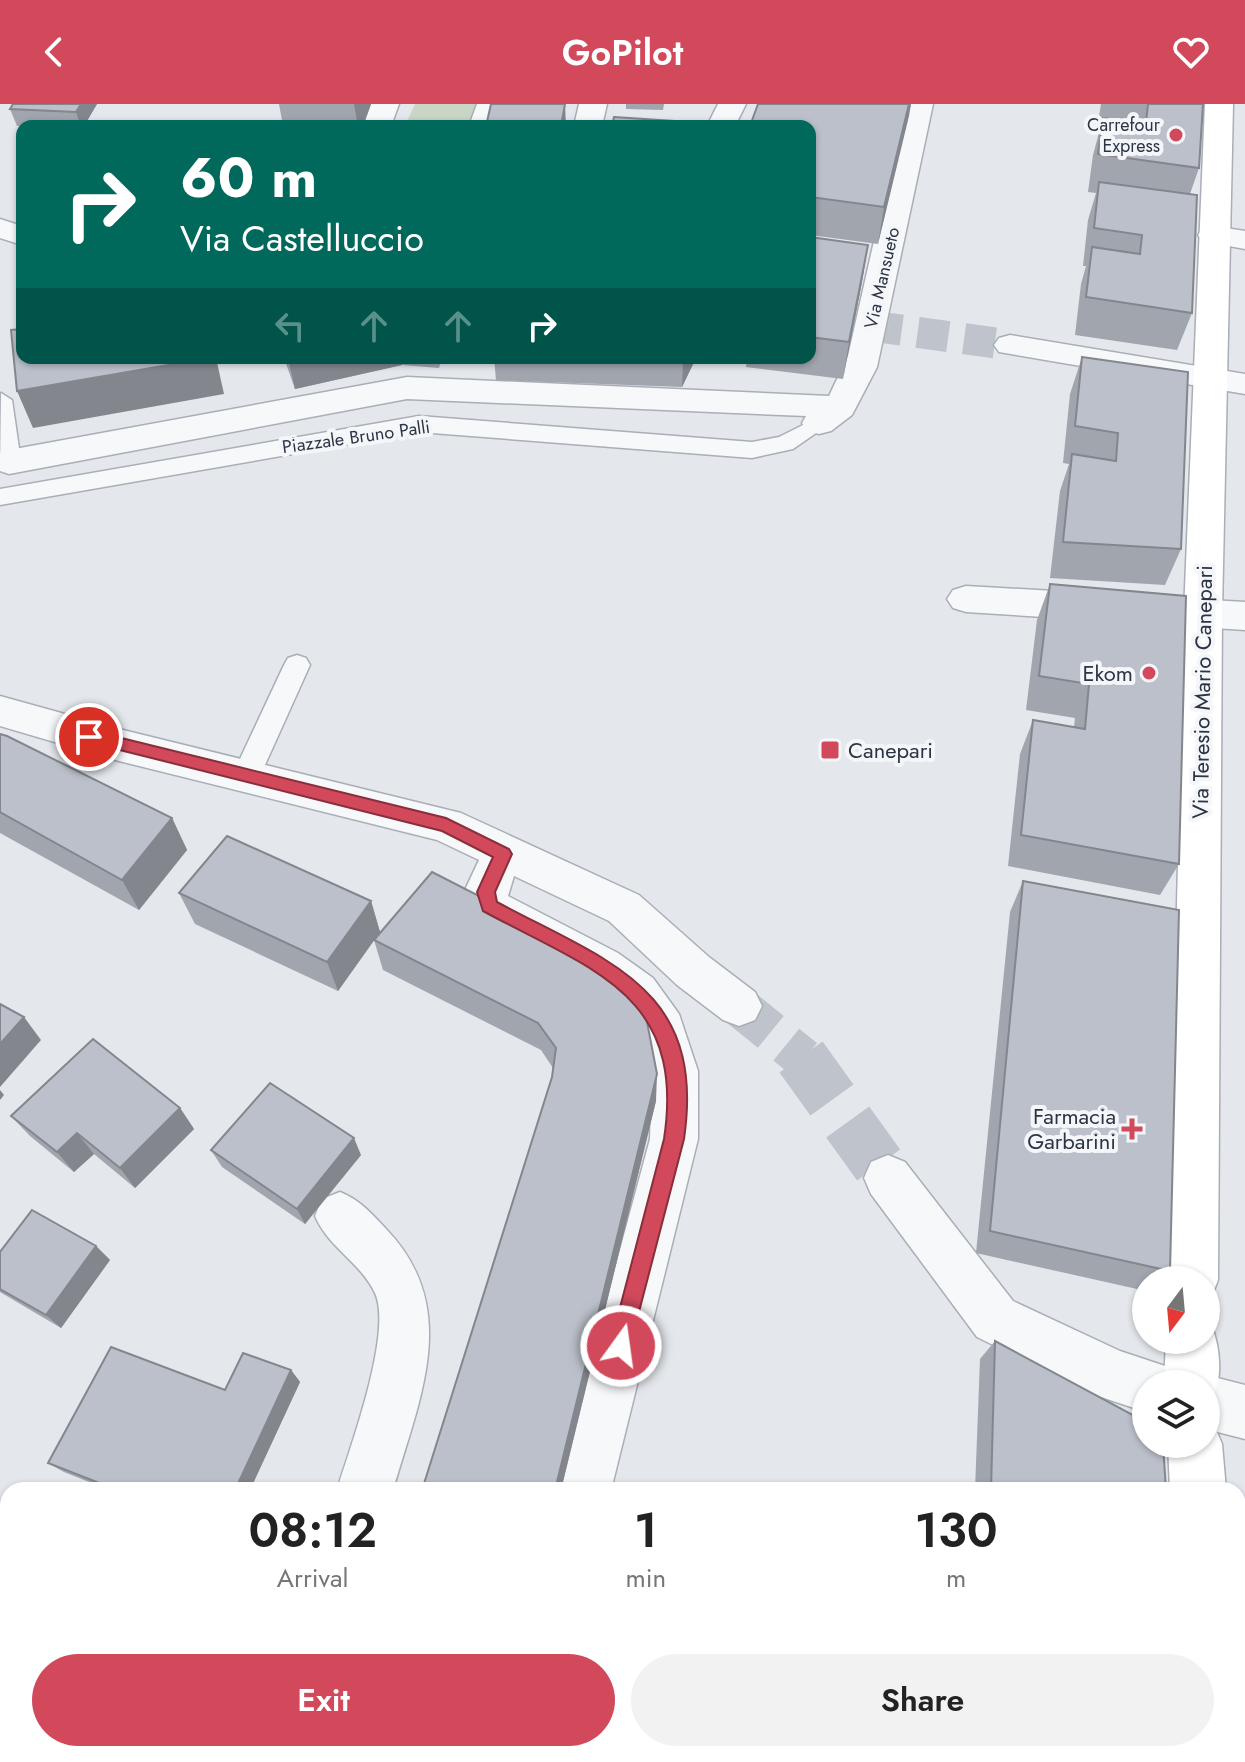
<!DOCTYPE html>
<style>
body{margin:0;font-family:Jost,sans-serif;background:#f2f2f2;color:#222;height:100vh;display:flex;flex-direction:column;font-size:30px;white-space:nowrap}
*{box-sizing:border-box;margin:0}
p{font-size:26px;color:#767676}
.icon{flex:none;width:44px;height:44px;fill:none;stroke:currentColor;stroke-width:2;stroke-linecap:round;stroke-linejoin:round}
.map{position:relative;flex:1;overflow:hidden}
.sheet{position:absolute;left:0px;top:1378px;width:1246px;height:280px;display:flex;flex-direction:column;background:#fff;border-radius:24px 24px 0 0;box-shadow:0 2px 6px #0004}
.sheet>*{flex:none}
.top-card{position:absolute;left:16px;top:16px;width:800px;height:244px;border-radius:16px;box-shadow:0 2px 6px #0004;background:#00695c;color:#fff;overflow:hidden}
.needle{width:52px;rotate:196deg}
.controls{position:absolute;left:1132px;top:1162px;display:grid;gap:16px}
.controls a{display:grid;place-items:center;width:88px;height:88px;border-radius:50%;background:#fff;box-shadow:0 2px 6px #0004;font-size:40px}
.pin{position:absolute;display:grid;place-items:center;width:68px;height:68px;color:#fff;margin:-34px;border:4px solid #fff;border-radius:50%;box-shadow:0 2px 8px #0007}
.me{position:absolute;width:88px;margin:-44px;rotate:14deg;stroke-linejoin:round;filter:drop-shadow(0 0 6px #0008)}
.turn{display:flex;align-items:center;gap:28px;height:168px;padding:0 32px;font-size:36px}
.turn .icon{width:104px;height:104px;stroke-width:2.5}
.turn b{display:block;font-size:56px;line-height:68px}
.lanes{display:flex;align-items:center;height:76px;padding:0 32px;background:#0003;justify-content:center;gap:40px;direction:ltr}
.lanes .off{opacity:.35}
.eta{display:flex;justify-content:space-evenly;align-items:center;height:136px;text-align:center}
.eta b{font-size:48px;font-weight:600;line-height:56px}
.cta{display:flex;gap:16px;margin-top:auto;padding:16px 32px}
.cta a{flex:1;height:92px;border-radius:48px;background:#d1495b;color:#fff;font-size:32px;font-weight:600;line-height:92px;text-align:center}
.cta a+a{background:#f2f2f2;color:#222}
header{display:flex;justify-content:space-between;align-items:center;height:104px;padding:0 32px;background:#d1495b;color:#fff;font-size:36px;font-weight:600}
.map>svg:first-child{display:block}
.green{fill:#c9d6c5}
.lines{fill:none;stroke-linecap:round;stroke-linejoin:round}
.street-tunnel-far2{stroke:#bfc3cb;stroke-width:31;stroke-dasharray:31 16;stroke-linecap:butt}
.street-tunnel-far1{stroke:#bfc3cb;stroke-width:41;stroke-dasharray:41 20;stroke-linecap:butt}
.street-tunnel{stroke:#bfc3cb;stroke-width:53;stroke-dasharray:53 27;stroke-linecap:butt}
.lane-casing{stroke:#a9aeb7;stroke-width:3}
.street-casing{stroke:#a9aeb7;stroke-width:3}
.secondary-casing{stroke:#a9aeb7;stroke-width:3}
.lane{fill:#f7f8fa;fill-rule:evenodd}
.street{fill:#f7f8fa;fill-rule:evenodd}
.secondary{fill:#fff;fill-rule:evenodd}
.wall{fill:#a1a5ae}
.shaded-wall{fill:#83868d}
.building{fill:#bbc0ca;stroke:#83868d;stroke-width:2}
.route{fill:#d1495b;stroke:#882f3b;stroke-width:2}
.poi-dot{fill:#d1495b;stroke:#f4f6f9;stroke-width:3}
.labels{text-anchor:middle;stroke-width:8;stroke-linejoin:round;paint-order:stroke}
.far-poi-label{font-size:18px;fill:#2b3445;stroke:#f4f6f9;text-anchor:end}
.far-street-label{font-size:18px;fill:#2b3445;stroke:#f4f6f9}
.poi-label{font-size:22px;fill:#2b3445;stroke:#f4f6f9;text-anchor:end}
.street-label{font-size:22px;fill:#2b3445;stroke:#f4f6f9}
</style>
<header><svg class="icon" aria-label="back" viewBox="0 0 24 24"><path d="M15 5l-7 7 7 7"/></svg>GoPilot<svg class="icon" aria-label="heart" viewBox="0 0 24 24"><path d="M12 20l-8-8c-3-5 5-10 8-4 3-6 11-1 8 4z"/></svg></header>
<div class="map">
<svg width="1245" height="1658" viewBox="0 0 1245 1658">
<rect width="100%" height="100%" fill="#e4e7ec"/>
<polygon class="green" points="415,0 478,0 470,22 405,22"/>
<g class="lines">
<polyline class="street-tunnel-far2" points="871,222 1010,241"/>
<polyline class="street-tunnel-far1" points="739,902 804,955"/>
<polyline class="street-tunnel" points="801,953 888,1074"/>
<g class="lane-casing">
<g id="lane">
<polygon points="1,289 12,296 21,358 17,364 0,367"/>
<polygon points="419,312 752,338 779,333 807,319 819,327 793,345 752,354 419,328 0,401 0,385"/>
<polygon points="297,551 306,554 310,561 260,672 256,680 246,683 236,680 232,672 284,561 288,554"/>
</g>
</g>
<g class="street-casing">
<g id="street">
<polygon points="371,0 399,0 391,22 363,22"/>
<polygon points="477,0 505,0 497,22 469,22"/>
<polygon points="579,0 607,0 602,22 574,22"/>
<polygon points="718,0 746,0 735,22 707,22"/>
<polygon points="905,0 933,0 877,263 852,311 831,327 819,330 807,327 802,319 806,312 407,295 9,370 0,367 0,349 9,346 407,273 829,292 848,252"/>
<polygon points="0,115 22,122 22,141 0,134"/>
<polygon points="1213,122 1245,127 1245,145 1202,137 1198,131 1202,125"/>
<polygon points="1010,231 1245,270 1245,290 999,248 994,241 999,234"/>
<polygon points="966,482 1245,498 1245,526 966,508 953,504 947,495 953,486"/>
<polygon points="0,592 119,625 461,709 639,791 709,853 755,888 762,902 755,916 739,922 723,916 677,881 609,817 514,772 508,792 618,849 653,874 679,910 698,967 698,1035 611,1386 555,1386 650,1035 652,967 642,931 621,901 587,876 504,835 474,815 464,788 479,756 437,736 119,657 0,622"/>
<polygon points="888,1051 905,1058 1013,1197 1120,1247 1165,1262 1172,1280 1146,1280 1146,1308 1095,1291 977,1233 871,1090 864,1074 871,1058"/>
<path d="M340 1088C360 1096 372 1110 387 1126 462 1205 419 1295 393 1386H337C350 1344 393 1228 375 1189 361 1159 328 1143 315 1112L322 1095Z"/>
<polygon points="1206,1271 1245,1281 1245,1335 1206,1325 1206,1280 1187,1280"/>
<polygon points="0,1443 8,1445 8,1499 0,1502"/>
<polygon points="193,1650 255,1650 252,1658 190,1658"/>
<polygon points="383,1650 450,1650 447,1658 380,1658"/>
</g>
</g>
<g class="secondary-casing">
<g id="secondary">
<polygon points="1205,0 1233,0 1222,508 1218,1176 1211,1194 1206,1196 1206,1176 1168,1176 1184,508"/>
<path d="M1206 1216 1210 1218C1220 1240 1226 1283 1206 1300V1280H1164L1166 1236H1206Z"/>
<polygon points="1206,1317 1214,1321 1222,1340 1226,1386 1170,1386 1168,1340 1206,1340"/>
<polygon points="1238,1628 1245,1642 1245,1658 1189,1658 1188,1650 1238,1650"/>
</g>
</g>
<use href="#lane" class="lane"/>
<use href="#street" class="street"/>
<use href="#secondary" class="secondary"/>
</g>
<g class="wall">
<polygon points="13,0 97,0 84,22 17,22 10,5"/>
<polygon points="279,0 371,0 363,22 283,22"/>
<polygon points="626,0 664,0 663,6 626,5"/>
<polygon points="758,0 911,0 878,140 810,131 810,22"/>
<polygon points="1101,0 1203,0 1199,64 1190,90 1192,209 1177,246 1075,231 1081,180 1086,162 1083,162 1088,116 1096,89 1088,88 1093,51 1100,25 1097,25"/>
<polygon points="810,133 868,141 862,178 843,275 746,263 747,254 810,254"/>
<polygon points="1082,253 1181,445 1165,481 1050,474 1060,387 1069,360 1063,359 1070,290"/>
<polygon points="284,254 442,254 439,264 402,261 295,285"/>
<polygon points="494,254 696,254 682,283 496,276"/>
<polygon points="1050,480 1179,760 1160,791 1008,762 1020,650 1033,616 1074,623 1075,614 1026,606 1037,516"/>
<polygon points="0,630 172,714 187,746 139,806 0,729"/>
<polygon points="432,768 656,997 561,1386 422,1386 552,973 553,964 541,946 383,866 374,836"/>
<polygon points="1023,777 1170,1167 1161,1176 1146,1176 1146,1187 976,1149 1010,808"/>
<polygon points="179,789 371,797 380,828 338,887 195,820"/>
<polygon points="180,1004 194,1025 135,1084 94,1050 74,1068 30,1032 11,1012"/>
<polygon points="211,1046 361,1051 305,1120 222,1063"/>
<polygon points="96,1142 110,1156 61,1224 0,1188 0,1148"/>
<polygon points="995,1237 1166,1386 975,1386 980,1255"/>
<polygon points="291,1266 300,1278 250,1386 109,1386 64,1368 48,1359 225,1286"/>
<polygon points="1053,1650 1179,1650 1180,1658 1053,1658"/>
</g>
<g class="shaded-wall">
<polygon points="81,0 97,0 84,22 81,22 76,8"/>
<polygon points="354,0 371,0 363,22 358,22"/>
<polygon points="565,0 566,22 561,22"/>
<polygon points="909,0 911,0 909,12 878,140 884,103"/>
<polygon points="868,141 862,178 843,275 849,238"/>
<polygon points="209,254 216,254 224,290 33,324 17,287"/>
<polygon points="288,254 401,254 402,261 295,285"/>
<polygon points="686,254 696,254 682,283 683,258"/>
<polygon points="172,714 187,746 139,806 122,776"/>
<polygon points="371,797 380,828 338,887 327,858"/>
<polygon points="24,913 41,936 0,983 0,940"/>
<polygon points="657,970 656,997 561,1386 555,1386"/>
<polygon points="0,986 4,991 0,996"/>
<polygon points="180,1004 194,1025 135,1084 120,1064"/>
<polygon points="77,1029 94,1050 74,1068 57,1048"/>
<polygon points="354,1034 361,1051 305,1120 297,1105"/>
<polygon points="96,1142 110,1156 61,1224 46,1211"/>
<polygon points="291,1266 300,1278 250,1386 235,1386"/>
<polygon points="153,1650 163,1650 168,1655 166,1658 155,1658"/>
<polygon points="356,1650 363,1650 354,1658 347,1658"/>
</g>
<g class="building">
<polygon points="13,0 81,0 76,8 10,5"/>
<polygon points="491,0 565,0 561,22 486,22"/>
<polygon points="758,0 909,0 884,103 810,93 810,22 750,22"/>
<polygon points="1148,0 1203,0 1199,64 1098,50 1103,14 1146,19"/>
<polygon points="614,13 674,17 674,22 612,22"/>
<polygon points="1099,78 1197,91 1192,209 1086,193 1092,143 1140,150 1142,131 1094,124"/>
<polygon points="810,133 868,141 849,238 810,233"/>
<polygon points="22,225 22,254 209,254 17,287 11,226"/>
<polygon points="1082,253 1188,268 1181,445 1063,438 1072,350 1116,357 1118,329 1075,322"/>
<polygon points="573,254 686,254 683,258"/>
<polygon points="1050,480 1186,492 1179,760 1021,731 1033,616 1085,625 1089,580 1039,572"/>
<polygon points="0,630 7,632 172,714 122,776 0,708"/>
<polygon points="227,732 371,797 327,858 179,789"/>
<polygon points="432,768 592,850 643,897 657,970 555,1386 422,1386 552,973 556,944 538,919 374,836"/>
<polygon points="1023,777 1179,806 1170,1167 990,1127"/>
<polygon points="0,900 24,913 0,940"/>
<polygon points="93,935 180,1004 120,1064 77,1029 57,1048 11,1012"/>
<polygon points="270,979 354,1034 297,1105 211,1046"/>
<polygon points="32,1106 96,1142 46,1211 0,1185 0,1148"/>
<polygon points="995,1237 1146,1318 1146,1340 1163,1340 1166,1386 991,1386"/>
<polygon points="111,1243 225,1286 243,1249 291,1266 235,1386 117,1386 48,1359"/>
<polygon points="76,1650 153,1650 158,1654 155,1658 71,1658"/>
<polygon points="245,1650 356,1650 347,1658 240,1658"/>
<polygon points="1074,1650 1179,1650 1180,1658 1074,1658"/>
</g>
<path class="route" d="M89 626 446 714 509 745 512 750 495 788 497 798C609 858 706 884 684 1035L628 1250 621 1253 613 1250 610 1242 664 1035C686 889 591 866 483 807L477 788 493 753 442 727 84 637 81 633Z"/>
<g class="poi-dot">
<circle cx="1176" cy="31" r="8"/>
<circle cx="1149" cy="569" r="8"/>
<rect x="820" y="636" width="20" height="20" rx="4"/>
<path d="M1128 1013h8v8h8v8h-8v8h-8v-8h-8v-8h8z"/>
</g>
<g class="labels">
<g class="far-poi-label">
<text x="1160" y="27">Carrefour<tspan x="1160" dy="21">Express</tspan></text>
</g>
<g class="far-street-label">
<text transform="translate(882 174) rotate(-77)" y="6">Via Mansueto</text>
<text transform="translate(356 333) rotate(-8)" y="6">Piazzale Bruno Palli</text>
</g>
<g class="poi-label">
<text x="1133" y="577">Ekom</text>
<text x="848" y="654" text-anchor="start">Canepari</text>
<text x="1116" y="1020">Farmacia<tspan x="1116" dy="25">Garbarini</tspan></text>
</g>
<g class="street-label">
<text transform="translate(1202 588) rotate(-89)" y="8">Via Teresio Mario Canepari</text>
</g>
</g>
</svg>
<div class="controls">
<a><svg class="needle" viewBox="-14 -14 28 28"><path d="M0-13l5 13h-10z" fill="#e53935"/><path d="M0 13l5-13h-10z" fill="#767676"/></svg></a>
<a><svg class="icon" aria-label="layers" viewBox="0 0 24 24"><path d="M12 4l9 5-9 5-9-5zM3 14l9 5 9-5"/></svg></a>
</div>
<div class="pin" style="left:89px;top:633px;background:#d93025"><svg class="icon" aria-label="arrive" viewBox="0 0 24 24"><path d="M6 21V4h12l-3 4 3 4H6"/></svg></div>
<svg class="me" style="left:621px;top:1242px" viewBox="-20 -20 40 40"><circle r="17" fill="#d1495b" stroke="#fff" stroke-width="3"/><path d="M0-11L8 9 0 5-8 9z" fill="#fff"/></svg>
<div class="top-card">
<div class="turn"><svg class="icon" aria-label="right" viewBox="0 0 24 24"><path d="M7 20v-9h11M14 6l5 5-5 5"/></svg><div><b>60 m</b>Via Castelluccio</div></div>
<div class="lanes"><svg class="icon off" aria-label="left" viewBox="0 0 24 24"><path d="M17 20v-9H6M10 6l-5 5 5 5"/></svg><svg class="icon off" aria-label="ahead" viewBox="0 0 24 24"><path d="M12 20V5M6 11l6-6 6 6"/></svg><svg class="icon off" aria-label="ahead" viewBox="0 0 24 24"><path d="M12 20V5M6 11l6-6 6 6"/></svg><svg class="icon" aria-label="right" viewBox="0 0 24 24"><path d="M7 20v-9h11M14 6l5 5-5 5"/></svg></div>
</div>
<section class="sheet">
<div class="eta">
<div><b>08:12</b><p>Arrival</p></div>
<div><b>1</b><p>min</p></div>
<div><b>130</b><p>m</p></div>
</div>
<div class="cta"><a>Exit</a><a>Share</a></div>
</section>
</div>
